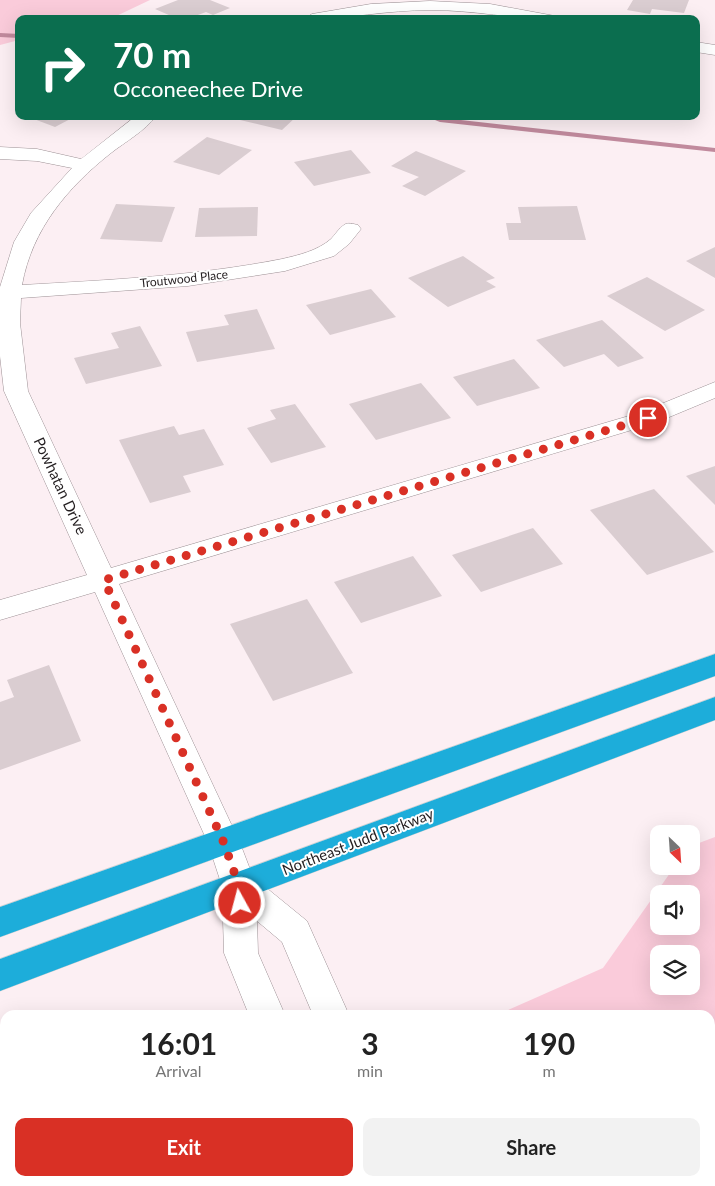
<!DOCTYPE html>
<style>
body{margin:0;font-family:Lato,sans-serif;background:#f2f2f2;color:#222;height:100vh;display:flex;flex-direction:column;font-size:19px;white-space:nowrap}
*{box-sizing:border-box;margin:0}
p{font-size:16px;color:#767676}
.icon{flex:none;width:28px;height:28px;fill:none;stroke:currentColor;stroke-width:2;stroke-linecap:round;stroke-linejoin:round}
.map{position:relative;flex:1;overflow:hidden}
.drawer{position:absolute;left:0px;top:1010px;width:715px;height:176px;display:flex;flex-direction:column;background:#fff;border-radius:15px 15px 0 0;box-shadow:0 5px 20px #0002}
.drawer>*{flex:none}
.top-card{position:absolute;left:15px;top:15px;width:685px;height:105px;border-radius:10px;box-shadow:0 5px 20px #0002;background:#0b6e4f;color:#fff;overflow:hidden}
.needle{width:32px;rotate:155deg}
.tools{position:absolute;left:650px;top:825px;display:grid;gap:10px}
.tools a{display:grid;place-items:center;width:50px;height:50px;border-radius:10px;background:#fff;box-shadow:0 5px 20px #0002;font-size:25px}
.pin{position:absolute;display:grid;place-items:center;width:42px;height:42px;color:#fff;margin:-21px;border:2px solid #fff;border-radius:50%;box-shadow:0 1px 5px #0007}
.me{position:absolute;width:55px;margin:-28px;rotate:353deg;stroke-linejoin:round;filter:drop-shadow(0 0 4px #0008)}
.turn{display:flex;align-items:center;gap:18px;height:105px;padding:0 15px;font-size:22px}
.turn .icon{width:65px;height:65px;stroke-width:2.5}
.turn b{display:block;font-size:35px;line-height:42px}
.eta{display:flex;justify-content:space-evenly;align-items:center;height:85px;text-align:center}
.eta b{font-size:30px;font-weight:700;line-height:35px}
.button{display:flex;gap:10px;margin-top:auto;padding:10px 15px}
.button a{flex:1;height:58px;border-radius:10px;background:#d93025;color:#fff;font-size:20px;font-weight:700;line-height:58px;text-align:center}
.button a+a{background:#f2f2f2;color:#222}
.map>svg:first-child{display:block}
.green{fill:#facbda;fill-rule:evenodd}
.lines{fill:none;stroke-linecap:round;stroke-linejoin:round}
.stream{fill:#c18a9d;fill-rule:evenodd}
.building{fill:#dacdd1}
.minor-casing{stroke:#9d9195;stroke-width:1}
.highway-casing{stroke:#d3d2d2;stroke-width:1}
.minor{fill:#fff;fill-rule:evenodd}
.highway{fill:#1dadda;fill-rule:evenodd}
.route{stroke:#d93025;stroke-width:9;stroke-dasharray:0 16.2}
.labels{text-anchor:middle;stroke-width:4;stroke-linejoin:round;paint-order:stroke}
.far-street-label{font-size:12px;fill:#231e20;stroke:#fff}
.street-label{font-size:15px;fill:#231e20;stroke:#fff}
</style>
<div class="map">
<svg width="715" height="1186" viewBox="0 0 715 1186">
<rect width="100%" height="100%" fill="#fceff3"/>
<g class="green">
<polygon points="0,0 150,0 110,19 19,19 19,40 0,45"/>
<path d="M715 837V1186H532V1181H710V1015H507L506 1011 603 968 675 866H691V846ZM659 894H691V926H659ZM659 954H691V986H659Z"/>
<polygon points="5,1089 5,1181 232,1181 234,1186 0,1186 0,1090"/>
</g>
<g class="lines">
<g class="stream">
<polygon points="0,33 19,34 19,38 0,37"/>
<polygon points="425,116 715,148 715,152 440,122"/>
</g>
</g>
<g class="building">
<polygon points="178,0 210,0 230,8 213,15 206,12 187,19 178,19 155,9"/>
<polygon points="633,0 689,0 684,13 652,9 650,14 627,10"/>
<polygon points="26,116 76,116 55,127"/>
<polygon points="223,116 297,116 282,130"/>
<polygon points="207,137 252,150 219,175 173,162"/>
<polygon points="351,150 371,173 314,186 294,162"/>
<polygon points="416,151 466,171 425,196 402,186 419,177 391,166"/>
<polygon points="116,204 175,207 162,242 100,239"/>
<polygon points="577,206 586,240 509,240 506,223 521,223 518,207"/>
<polygon points="258,207 257,236 195,237 199,208"/>
<polygon points="715,247 715,278 686,261"/>
<polygon points="463,256 495,278 486,281 496,287 448,307 408,278"/>
<polygon points="647,277 705,310 665,331 607,296"/>
<polygon points="371,289 396,317 330,335 306,305"/>
<polygon points="257,309 275,349 197,362 186,332 229,325 224,315"/>
<polygon points="602,320 644,358 618,367 604,354 564,367 536,340"/>
<polygon points="140,326 162,366 86,384 74,358 119,348 111,333"/>
<polygon points="514,359 540,388 477,406 453,377"/>
<polygon points="421,383 451,418 376,440 349,404"/>
<polygon points="295,404 326,447 271,463 247,428 276,419 270,410"/>
<polygon points="174,426 179,435 204,429 224,465 183,476 191,492 150,503 119,440"/>
<polygon points="715,466 715,505 686,476"/>
<polygon points="654,489 714,552 647,575 590,510"/>
<polygon points="533,528 563,564 481,592 452,555"/>
<polygon points="413,556 442,596 361,623 334,582"/>
<polygon points="307,599 353,673 273,701 230,624"/>
<polygon points="49,665 81,741 0,770 0,702 14,697 7,680"/>
</g>
<g class="lines">
<g class="minor-casing">
<g id="minor">
<path d="M430 1 490 4 555 16 557 19C514 19 473 10 430 10 388 10 347 19 304 19L312 14 371 4Z"/>
<polygon points="696,42 715,45 715,55 696,52"/>
<path d="M136 116H156C145 131 125 142 111 153 68 187 32 229 22 285 109 280 196 276 282 259 299 255 317 251 331 239 335 235 339 228 344 225 348 222 353 224 358 225L361 229 349 244 334 256 285 271 188 286 21 298 20 323 28 391 111 568 639 413 715 382V398L655 423 119 584 240 843 253 877 307 921 349 1015H313L282 942 257 921 258 953 285 1015H249L224 953 222 886 208 843 95 592 0 620V600L87 575 4 391 0 356V287L14 242 31 213 72 168 37 161 0 159V147L37 149 81 159Z"/>
<rect x="323" y="1181" width="40" height="5"/>
</g>
</g>
<g class="highway-casing">
<g id="highway">
<polygon points="715,654 715,676 0,937 0,907"/>
<polygon points="715,697 715,720 0,991 0,959"/>
</g>
</g>
<use href="#minor" class="minor"/>
<use href="#highway" class="highway"/>
</g>
<g class="lines">
<polyline class="route" points="240,903 239,886 224,843 104,580 648,418"/>
</g>
<g class="labels">
<g class="far-street-label">
<text transform="translate(184 279) rotate(-6)" y="4">Troutwood Place</text>
</g>
<g class="street-label">
<text transform="translate(60 486) rotate(65)" y="5">Powhatan Drive</text>
<text transform="translate(358 842) rotate(-21)" y="5">Northeast Judd Parkway</text>
</g>
</g>
</svg>
<div class="tools">
<a><svg class="needle" viewBox="-14 -14 28 28"><path d="M0-13l5 13h-10z" fill="#e53935"/><path d="M0 13l5-13h-10z" fill="#767676"/></svg></a>
<a><svg class="icon" aria-label="sound" viewBox="0 0 24 24"><path d="M4 9h4l5-4v14l-5-4H4zM17 9q2 3 0 6"/></svg></a>
<a><svg class="icon" aria-label="layers" viewBox="0 0 24 24"><path d="M12 4l9 5-9 5-9-5zM3 14l9 5 9-5"/></svg></a>
</div>
<div class="pin" style="left:648px;top:418px;background:#d93025"><svg class="icon" aria-label="arrive" viewBox="0 0 24 24"><path d="M6 21V4h12l-3 4 3 4H6"/></svg></div>
<svg class="me" style="left:240px;top:903px" viewBox="-20 -20 40 40"><circle r="17" fill="#d93025" stroke="#fff" stroke-width="3"/><path d="M0-11L8 9 0 5-8 9z" fill="#fff"/></svg>
<div class="top-card">
<div class="turn"><svg class="icon" aria-label="right" viewBox="0 0 24 24"><path d="M7 20v-9h11M14 6l5 5-5 5"/></svg><div><b>70 m</b>Occoneechee Drive</div></div>
</div>
<section class="drawer">
<div class="eta">
<div><b>16:01</b><p>Arrival</p></div>
<div><b>3</b><p>min</p></div>
<div><b>190</b><p>m</p></div>
</div>
<div class="button"><a>Exit</a><a>Share</a></div>
</section>
</div>
